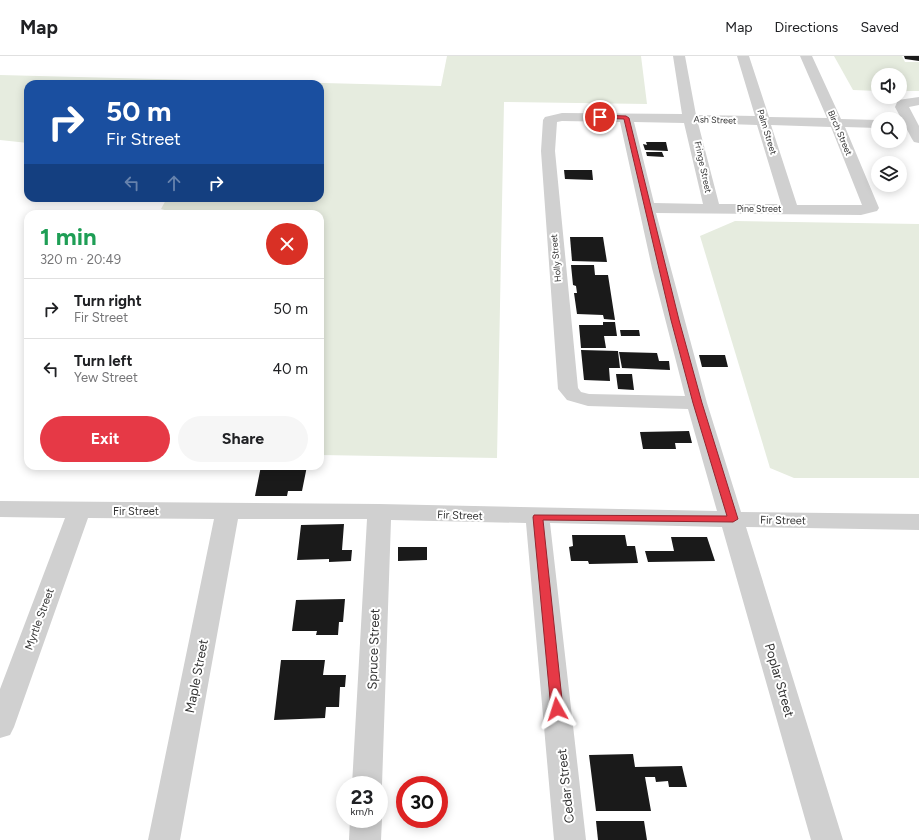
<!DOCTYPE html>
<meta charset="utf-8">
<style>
body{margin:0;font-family:Figtree,sans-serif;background:#f6f6f6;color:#202124;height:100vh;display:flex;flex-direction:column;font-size:15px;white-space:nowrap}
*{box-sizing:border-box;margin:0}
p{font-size:13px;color:#757577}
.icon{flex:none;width:22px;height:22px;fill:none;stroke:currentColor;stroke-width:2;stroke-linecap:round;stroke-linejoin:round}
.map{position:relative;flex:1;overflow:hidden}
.side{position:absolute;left:24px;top:154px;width:300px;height:260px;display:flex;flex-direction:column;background:#fff;border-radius:12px;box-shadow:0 2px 10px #0003}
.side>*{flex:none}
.top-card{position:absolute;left:24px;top:24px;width:300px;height:122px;border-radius:12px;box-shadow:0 2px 10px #0003;background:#1a4fa0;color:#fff;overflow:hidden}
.controls{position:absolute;left:871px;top:12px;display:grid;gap:8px}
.controls a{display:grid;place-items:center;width:36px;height:36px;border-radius:50%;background:#fff;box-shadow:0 2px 10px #0003;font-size:20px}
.speed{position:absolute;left:336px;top:720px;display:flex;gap:8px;font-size:20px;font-weight:700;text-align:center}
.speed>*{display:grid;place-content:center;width:52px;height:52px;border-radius:50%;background:#fff;box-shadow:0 2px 10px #0003;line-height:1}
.speed small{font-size:10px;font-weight:400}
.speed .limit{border:6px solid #d22;background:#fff;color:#111}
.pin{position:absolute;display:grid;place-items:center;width:34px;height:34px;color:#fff;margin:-17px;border:2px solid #fff;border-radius:50%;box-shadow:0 1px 4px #0007}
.me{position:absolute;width:44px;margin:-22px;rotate:354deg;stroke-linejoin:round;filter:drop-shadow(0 0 3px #0008)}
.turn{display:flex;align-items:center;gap:14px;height:84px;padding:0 16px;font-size:18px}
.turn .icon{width:52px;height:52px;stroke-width:2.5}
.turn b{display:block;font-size:28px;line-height:34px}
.lanes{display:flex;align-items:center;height:38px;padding:0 16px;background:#0003;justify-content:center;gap:20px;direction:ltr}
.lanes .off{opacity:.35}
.round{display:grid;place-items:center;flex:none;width:42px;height:42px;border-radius:21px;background:#f6f6f6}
.overview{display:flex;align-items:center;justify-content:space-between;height:68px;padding:0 16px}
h1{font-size:24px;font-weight:700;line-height:30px;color:#1e9e55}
.cta{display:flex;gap:8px;margin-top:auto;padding:8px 16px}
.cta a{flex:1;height:46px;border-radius:24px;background:#e63946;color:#fff;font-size:16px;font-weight:700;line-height:46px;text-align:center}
.cta a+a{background:#f6f6f6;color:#202124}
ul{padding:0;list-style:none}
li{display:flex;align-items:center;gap:12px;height:60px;padding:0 16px;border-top:1px solid #e0e0e0}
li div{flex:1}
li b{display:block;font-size:15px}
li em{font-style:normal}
header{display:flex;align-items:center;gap:24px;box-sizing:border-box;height:56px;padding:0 20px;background:#fff;border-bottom:1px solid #e0e0e0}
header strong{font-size:19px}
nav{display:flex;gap:22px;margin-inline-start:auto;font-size:14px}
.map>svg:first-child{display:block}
.green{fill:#e6ecdf}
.building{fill:#1a1a1a}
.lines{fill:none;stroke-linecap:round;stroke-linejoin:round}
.street{fill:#d0d0d0;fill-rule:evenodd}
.route{fill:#e63946;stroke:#96252e}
.labels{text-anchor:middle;stroke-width:4;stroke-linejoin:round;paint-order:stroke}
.far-street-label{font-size:9px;fill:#333;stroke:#fff}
.street-label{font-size:11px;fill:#333;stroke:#fff}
.near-street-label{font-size:13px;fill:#333;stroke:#fff}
</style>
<header>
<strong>Map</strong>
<nav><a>Map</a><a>Directions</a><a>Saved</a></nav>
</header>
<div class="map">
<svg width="919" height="784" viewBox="0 0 919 784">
<rect width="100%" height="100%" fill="#fff"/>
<g class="green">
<polygon points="447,0 641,0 647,48 504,46 497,402 320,399 320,158 171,158 172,156 161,153 167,142 320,142 320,28 28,28 28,87 0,84 0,19 441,30"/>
<polygon points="834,0 902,0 905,6 919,6 919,35 900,35 900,19 878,19 878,35 853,34"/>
<polygon points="735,165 919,168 919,422 794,422 770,412 700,180"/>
</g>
<g class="building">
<polygon points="904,0 919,0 919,5 905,3"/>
<polygon points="646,86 666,86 668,95 645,94 643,88 647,89"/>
<polygon points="646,96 662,96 664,101 647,100"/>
<polygon points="564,114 592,114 593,124 565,123"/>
<polygon points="570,181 603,181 607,206 572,205"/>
<polygon points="571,209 594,209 595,219 608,219 615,264 604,263 603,259 577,258 574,237 577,237 576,230 573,229"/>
<polygon points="603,266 615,266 617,280 604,280 606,292 581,292 579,269 603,269"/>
<polygon points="620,274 639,274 640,280 621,280"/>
<polygon points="581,294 618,295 620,312 609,312 610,325 584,324"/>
<polygon points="619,296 657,297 659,305 669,305 670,314 622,312"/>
<polygon points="699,299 725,299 728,311 702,311"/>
<polygon points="616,318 632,318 634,334 618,333"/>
<polygon points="689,375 692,387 675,387 676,393 643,393 640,376"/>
<polygon points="261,410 307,410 302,435 288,435 287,440 255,440"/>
<polygon points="344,468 342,494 352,494 351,505 329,506 329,503 297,504 301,469"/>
<polygon points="572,479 625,479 627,490 635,490 638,507 589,508 588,505 571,505 569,491 573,490"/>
<polygon points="671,481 707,481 715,505 648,506 645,495 674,495"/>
<polygon points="398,491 427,491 427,504 398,505"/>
<polygon points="345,543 343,566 339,566 338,579 316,579 317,575 292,575 296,544"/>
<polygon points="281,604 325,604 323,619 346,619 345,631 340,631 339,651 326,651 325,662 274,664"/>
<polygon points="633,698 635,711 682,710 687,731 669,731 668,725 656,726 655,721 645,721 651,755 596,755 589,699"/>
<polygon points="596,765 644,765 647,784 598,784"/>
</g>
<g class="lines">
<g class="street">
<path d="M673 0H685L696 59 755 60 737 0H749L769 61 827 62 800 0H812L841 63 878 64V72L845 71 879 152 877 155 861 159 656 157 707 347 741 456 919 458V474L746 471 843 784H811L722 471 550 467 586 784H554L526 467 391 464 382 729 379 735V729H352L367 463H238L180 784H148L214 463 88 462 14 671 10 679 0 682V633L65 462 0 461V445L379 448 717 455 688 353 588 350 567 344 558 333 541 95 543 64 545 61 562 57 682 58ZM562 65 620 66 652 212 685 340 589 338 581 336 578 332 555 95 557 66ZM634 66 684 67 703 148 654 147ZM698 67 757 69 781 148H719ZM771 69 831 71 862 149H797Z"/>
<polygon points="919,41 919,49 909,51 919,70 919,87 914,86 912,83 895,51 898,44"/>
<polygon points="379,758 382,763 381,784 349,784 350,763 379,763"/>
</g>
</g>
<polygon class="route" points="600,59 626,60 629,62 679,264 702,347 738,463 733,466 543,464 563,653 561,657 553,657 551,653 533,461 534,459 727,460 693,347 671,264 624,63 598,62"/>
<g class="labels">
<g class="far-street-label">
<text transform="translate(715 64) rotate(2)" y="3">Ash Street</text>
<text transform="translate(767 76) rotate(73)" y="3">Palm Street</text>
<text transform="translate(840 77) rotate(67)" y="3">Birch Street</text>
<text transform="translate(703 111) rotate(78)" y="3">Fringe Street</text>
<text x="759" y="156">Pine Street</text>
<text transform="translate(556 202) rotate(-95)" y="3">Holly Street</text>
</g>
<g class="street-label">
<text x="136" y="459">Fir Street</text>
<text transform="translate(460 459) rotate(2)" y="4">Fir Street</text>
<text transform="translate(783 464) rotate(1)" y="4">Fir Street</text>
<text transform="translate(39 563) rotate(-70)" y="4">Myrtle Street</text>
</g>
<g class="near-street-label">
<text transform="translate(373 593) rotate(-88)" y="5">Spruce Street</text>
<text transform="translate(196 620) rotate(-79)" y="5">Maple Street</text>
<text transform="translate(780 624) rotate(74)" y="5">Poplar Street</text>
<text transform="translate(565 730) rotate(-96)" y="5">Cedar Street</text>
</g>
</g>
</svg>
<div class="controls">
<a><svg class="icon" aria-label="sound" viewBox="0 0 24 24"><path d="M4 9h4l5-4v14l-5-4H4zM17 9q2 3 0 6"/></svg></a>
<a><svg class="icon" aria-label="search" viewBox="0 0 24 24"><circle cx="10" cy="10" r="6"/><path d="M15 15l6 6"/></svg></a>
<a><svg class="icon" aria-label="layers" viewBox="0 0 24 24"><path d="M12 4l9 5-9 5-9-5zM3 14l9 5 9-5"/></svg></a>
</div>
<div class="speed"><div>23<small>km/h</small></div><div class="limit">30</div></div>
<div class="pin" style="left:600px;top:61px;background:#d93025"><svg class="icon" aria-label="arrive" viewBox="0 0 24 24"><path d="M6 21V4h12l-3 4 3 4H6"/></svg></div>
<svg class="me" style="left:557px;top:653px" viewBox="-20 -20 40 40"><path d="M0-17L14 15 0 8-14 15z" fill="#e63946" stroke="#fff" stroke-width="4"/></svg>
<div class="top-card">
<div class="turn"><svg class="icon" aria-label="right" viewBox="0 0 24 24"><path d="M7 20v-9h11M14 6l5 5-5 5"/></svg><div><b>50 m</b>Fir Street</div></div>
<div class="lanes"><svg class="icon off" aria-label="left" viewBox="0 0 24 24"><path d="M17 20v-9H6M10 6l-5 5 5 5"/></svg><svg class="icon off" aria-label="ahead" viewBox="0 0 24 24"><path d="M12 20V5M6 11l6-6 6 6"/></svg><svg class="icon" aria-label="right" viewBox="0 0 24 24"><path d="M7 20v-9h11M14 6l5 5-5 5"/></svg></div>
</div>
<section class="side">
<div class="overview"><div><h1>1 min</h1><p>320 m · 20:49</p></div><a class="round" style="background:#d93025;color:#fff"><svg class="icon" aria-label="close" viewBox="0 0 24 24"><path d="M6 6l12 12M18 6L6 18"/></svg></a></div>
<ul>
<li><svg class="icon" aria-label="right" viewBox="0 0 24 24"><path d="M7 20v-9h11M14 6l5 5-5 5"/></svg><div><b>Turn right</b><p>Fir Street</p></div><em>50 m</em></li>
<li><svg class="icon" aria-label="left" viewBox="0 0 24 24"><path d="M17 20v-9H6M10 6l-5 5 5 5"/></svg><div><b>Turn left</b><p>Yew Street</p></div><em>40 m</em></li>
</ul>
<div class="cta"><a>Exit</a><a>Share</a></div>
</section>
</div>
